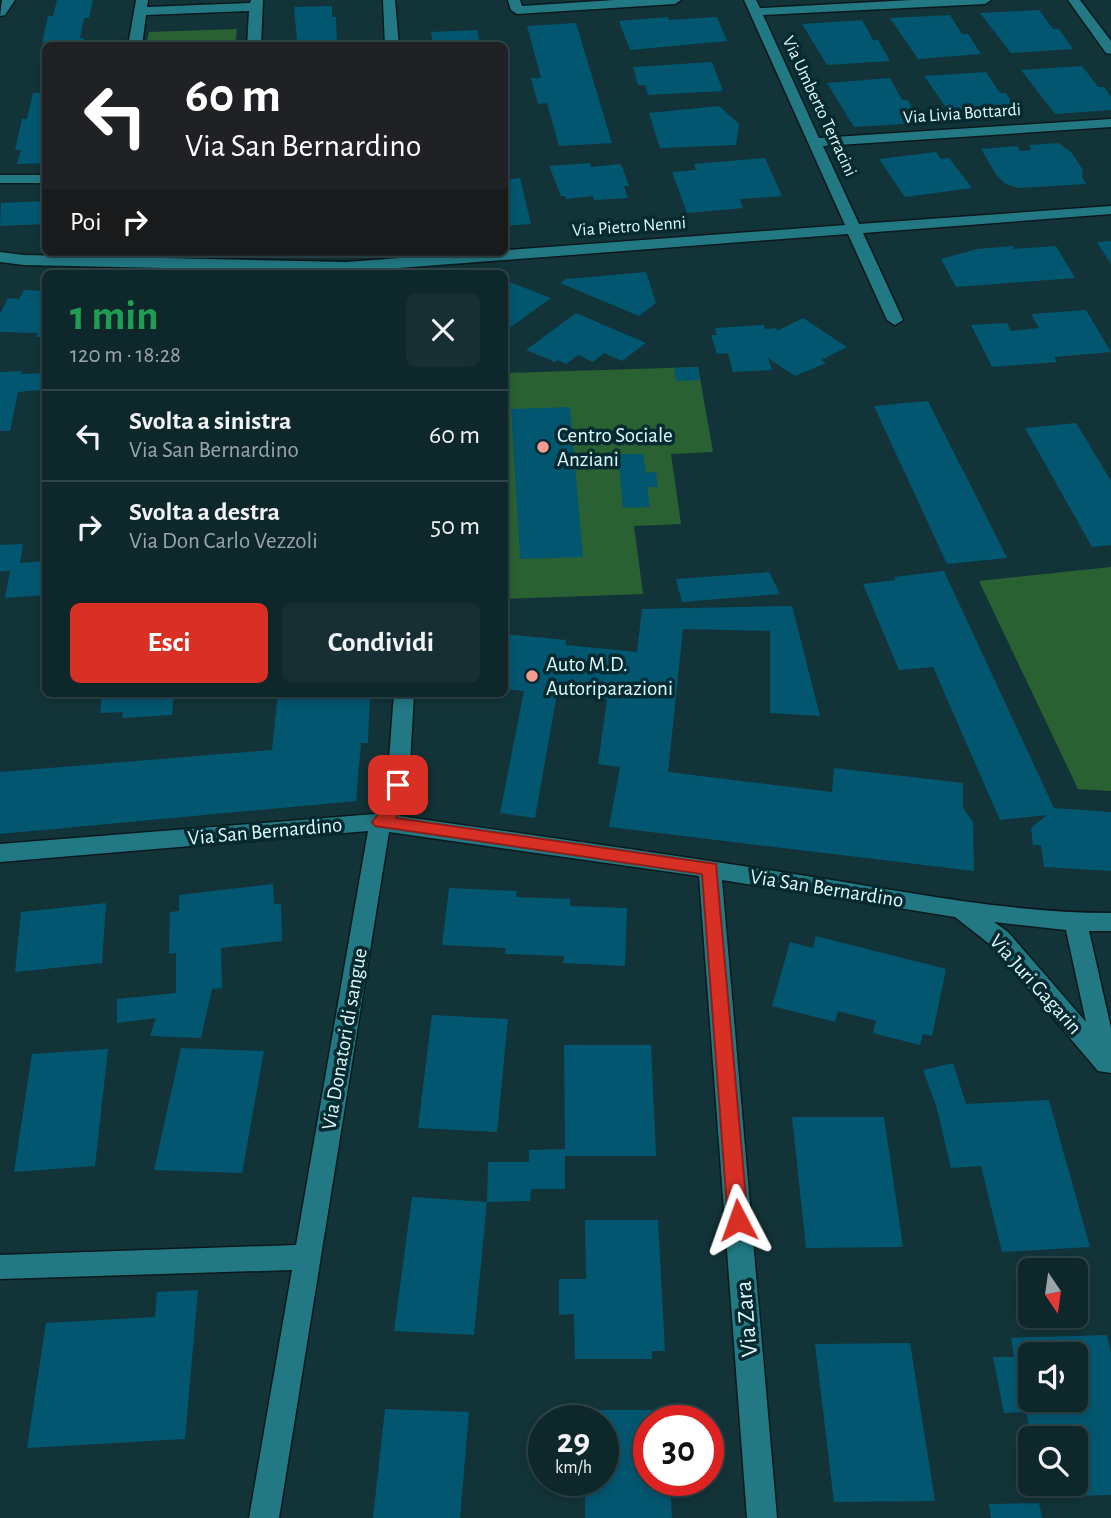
<!DOCTYPE html>
<html lang="it">
<meta charset="utf-8">
<style>
body{margin:0;font-family:"Alegreya Sans",sans-serif;background:#172f33;color:#f1f3f6;height:100vh;display:flex;flex-direction:column;font-size:26px;white-space:nowrap}
*{box-sizing:border-box;margin:0}
p{font-size:23px;color:#9ba5a9}
.icon{flex:none;width:38px;height:38px;fill:none;stroke:currentColor;stroke-width:2;stroke-linecap:round;stroke-linejoin:round}
.map{position:relative;flex:1;overflow:hidden}
.sheet{position:absolute;left:42px;top:270px;width:466px;height:427px;display:flex;flex-direction:column;background:#0e272b;border-radius:10px;box-shadow:0 4px 10px #0003,0 0 0 2px #2e4447}
.sheet>*{flex:none}
.guide{position:absolute;left:42px;top:42px;width:466px;height:214px;border-radius:10px;box-shadow:0 4px 10px #0003,0 0 0 2px #2e4447;background:#202124;color:#fff;overflow:hidden}
.needle{width:46px;rotate:167deg}
.fabs{position:absolute;left:1018px;top:1258px;display:grid;gap:14px}
.fabs a{display:grid;place-items:center;width:70px;height:70px;border-radius:10px;background:#0e272b;box-shadow:0 4px 10px #0003,0 0 0 2px #2e4447;font-size:35px}
.speed{position:absolute;left:528px;top:1405px;display:flex;gap:14px;font-size:35px;font-weight:700;text-align:center}
.speed>*{display:grid;place-content:center;width:91px;height:91px;border-radius:50%;background:#0e272b;box-shadow:0 4px 10px #0003,0 0 0 2px #2e4447;line-height:1}
.speed small{font-size:18px;font-weight:400}
.speed .limit{border:10px solid #d22;background:#fff;color:#111}
.pin{position:absolute;display:grid;place-items:center;width:60px;height:60px;color:#fff;margin:-30px;border-radius:14px;box-shadow:0 4px 10px #0006}
.me{position:absolute;width:77px;margin:-38px;rotate:356deg;stroke-linejoin:round;filter:drop-shadow(0 0 5px #0008)}
.turn{display:flex;align-items:center;gap:24px;height:147px;padding:0 28px;font-size:32px}
.turn .icon{width:91px;height:91px;stroke-width:2.5}
.turn b{display:block;font-size:49px;line-height:60px}
.then{display:flex;align-items:center;height:66px;padding:0 28px;background:#0003;gap:14px;font-size:26px}
.round{display:grid;place-items:center;flex:none;width:74px;height:74px;border-radius:10px;background:#172f33}
.head{display:flex;align-items:center;justify-content:space-between;height:119px;padding:0 28px}
h1{font-size:42px;font-weight:700;line-height:52px;color:#1e9e55}
.button{display:flex;gap:14px;margin-top:auto;padding:14px 28px}
.button a{flex:1;height:80px;border-radius:10px;background:#d93025;color:#fff;font-size:28px;font-weight:700;line-height:80px;text-align:center}
.button a+a{background:#172f33;color:#f1f3f6}
ul{padding:0;list-style:none}
li{display:flex;align-items:center;gap:21px;height:91px;padding:0 28px;border-top:2px solid #2e4447}
li div{flex:1}
li b{display:block;font-size:26px}
li em{font-style:normal}
.map>svg:first-child{display:block}
.green{fill:#2a6132}
.building{fill:#035670;fill-rule:evenodd}
.lines{fill:none;stroke-linecap:round;stroke-linejoin:round}
.minor-casing{stroke:#0b191b;stroke-width:3}
.minor{fill:#227984;fill-rule:evenodd}
.route{fill:#d93025;stroke:#8d1f18;stroke-width:2}
.poi-dot{fill:#f59c92;stroke:#062a2f;stroke-width:2.5}
.labels{text-anchor:middle;stroke-width:7;stroke-linejoin:round;paint-order:stroke}
.far-street-label{font-size:18px;fill:#dcf9fd;stroke:#062a2f}
.poi-label{font-size:21px;fill:#dcf9fd;stroke:#062a2f;text-anchor:start}
.street-label{font-size:21px;fill:#dcf9fd;stroke:#062a2f}
.near-street-label{font-size:24px;fill:#dcf9fd;stroke:#062a2f}
</style>
<div class="map">
<svg width="1111" height="1518" viewBox="0 0 1111 1518">
<rect width="100%" height="100%" fill="#123439"/>
<g class="green">
<polygon points="237,29 235,45 146,45 149,32"/>
<polygon points="698,367 713,452 671,454 681,524 634,526 643,594 504,599 504,373"/>
<polygon points="1111,567 1111,791 1078,789 979,581"/>
</g>
<g class="building">
<polygon points="57,0 93,0 89,18 84,18 80,38 84,38 83,46 45,46 46,42 42,43 48,16 53,16"/>
<polygon points="332,6 332,17 336,17 337,43 292,46 292,42 297,42 294,7"/>
<polygon points="1039,10 1053,29 1059,29 1073,49 1011,53 980,13"/>
<polygon points="950,15 962,34 968,34 981,54 918,59 890,18"/>
<polygon points="668,17 669,20 717,17 727,41 630,50 619,21"/>
<polygon points="862,20 873,40 878,40 890,61 827,65 802,24"/>
<polygon points="576,23 612,143 559,146 547,103 538,104 531,78 541,78 527,26"/>
<polygon points="477,30 481,46 433,46 431,32"/>
<polygon points="712,62 723,91 648,95 645,85 638,85 633,67"/>
<polygon points="1082,66 1098,87 1104,87 1111,97 1111,110 1055,114 1021,70"/>
<polygon points="986,72 1000,93 1006,93 1020,116 955,120 924,76"/>
<polygon points="890,78 902,100 908,100 920,123 854,127 827,83"/>
<polygon points="46,92 46,163 17,164 21,150 15,150 22,119 27,119 33,93"/>
<polygon points="719,106 739,124 736,145 660,148 649,113"/>
<polygon points="1058,143 1071,152 1083,170 1082,177 1086,184 1019,188 1006,184 997,176 981,149 1017,146 1020,151 1031,150 1029,145"/>
<polygon points="936,152 941,159 949,158 972,188 905,197 879,159"/>
<polygon points="765,158 782,196 740,199 743,208 687,213 672,172 696,170 694,164"/>
<polygon points="590,163 591,167 621,164 629,186 624,186 628,198 594,200 593,196 566,199 565,196 561,196 549,166"/>
<polygon points="520,178 531,224 504,226 504,180"/>
<polygon points="46,201 46,224 0,226 1,203"/>
<polygon points="1111,241 1111,264 1097,242"/>
<polygon points="1013,246 1014,249 1056,246 1075,278 956,287 941,259 977,249"/>
<polygon points="646,272 656,303 639,316 560,283 566,279"/>
<polygon points="504,280 551,298 504,332"/>
<polygon points="24,290 46,291 46,337 36,337 38,333 0,332 0,314 8,298 19,299"/>
<polygon points="1086,310 1111,352 1054,357 1057,362 992,367 971,325 1007,323 1011,331 1039,328 1031,314"/>
<polygon points="576,313 646,343 622,361 604,353 593,362 578,355 566,364 558,360 555,362 526,350"/>
<polygon points="803,318 847,347 821,360 826,363 795,376 768,358 772,370 733,372 728,353 717,354 711,335 717,335 715,328 764,325 765,329 776,328 777,331"/>
<polygon points="698,367 700,380 676,381 674,368"/>
<polygon points="22,371 21,374 44,373 40,390 18,392 10,431 0,431 0,372"/>
<polygon points="928,401 1007,558 947,564 874,406"/>
<polygon points="570,407 583,557 520,559 511,409"/>
<polygon points="1076,423 1111,481 1111,545 1092,547 1025,428"/>
<polygon points="618,454 643,454 646,473 656,472 658,487 647,487 650,507 623,508"/>
<polygon points="23,544 20,563 46,561 46,595 5,598 10,571 0,571 0,545"/>
<polygon points="944,571 1054,808 1111,812 1111,871 1044,867 1041,845 1033,845 1031,828 1047,815 1000,820 933,667 899,670 863,584 896,580 894,577"/>
<polygon points="769,572 780,594 682,602 676,579"/>
<polygon points="792,606 820,716 770,713 770,631 683,629 668,772 832,792 834,768 963,783 963,808 973,822 974,871 609,827 620,767 598,764 607,699 557,694 535,818 500,813 524,691 504,689 504,634 566,640 566,645 637,652 642,609"/>
<polygon points="102,693 174,693 172,715 122,718 123,712 100,713"/>
<polygon points="278,693 370,693 368,743 361,743 356,801 0,834 0,772 272,750"/>
<polygon points="273,884 274,904 281,904 282,941 221,948 222,988 212,989 201,1038 150,1036 156,1018 117,1023 117,999 176,993 176,953 169,954 170,912 179,911 179,895"/>
<polygon points="449,888 517,891 516,897 570,899 570,906 627,908 625,966 563,963 564,956 505,954 506,948 442,945"/>
<polygon points="106,903 102,963 15,972 21,912"/>
<polygon points="816,936 946,969 932,1036 923,1034 920,1045 873,1033 876,1021 838,1011 835,1022 772,1006 790,942 813,948"/>
<polygon points="432,1015 508,1019 497,1132 418,1128"/>
<polygon points="564,1045 651,1045 656,1156 565,1156 565,1189 531,1189 530,1201 487,1202 488,1162 529,1162 529,1150 565,1149"/>
<polygon points="181,1048 264,1051 242,1173 154,1170"/>
<polygon points="108,1049 95,1166 14,1172 32,1054"/>
<polygon points="953,1063 966,1104 1049,1100 1090,1247 1002,1252 981,1166 951,1168 936,1105 923,1070"/>
<polygon points="792,1117 884,1117 903,1247 806,1248"/>
<polygon points="412,1197 487,1202 474,1335 394,1331"/>
<polygon points="585,1220 658,1220 665,1351 652,1351 652,1359 575,1359 574,1314 559,1315 559,1279 586,1279"/>
<polygon points="198,1290 185,1439 27,1448 46,1323 155,1317 157,1292"/>
<path d="M1107 1335 1111 1353V1495L1043 1497 1041 1484H1076V1438H1031L1026 1412 1004 1413 993 1357H1014L1011 1338ZM1031 1354H1076V1400H1031Z"/>
<polygon points="910,1343 935,1501 834,1502 815,1344"/>
<polygon points="385,1409 469,1412 460,1518 373,1518"/>
<polygon points="554,1410 667,1410 668,1421 649,1421 649,1480 670,1480 672,1518 585,1518 585,1480 604,1480 604,1421 554,1421"/>
<polygon points="1039,1503 1042,1518 991,1518 989,1504"/>
</g>
<g class="lines">
<g class="minor-casing">
<g id="minor">
<polygon points="2,0 15,0 5,15 0,16"/>
<polygon points="136,0 148,0 147,7 250,3 251,0 263,0 261,46 247,46 249,11 146,15 142,46 128,46"/>
<polygon points="383,0 395,0 399,46 385,46"/>
<polygon points="508,0 520,0 522,6 615,0 681,0 675,4 517,14 511,10"/>
<polygon points="744,0 756,0 760,8 912,0 991,0 985,4 763,15 819,138 1111,119 1111,127 823,146 859,224 1111,206 1111,214 863,233 903,320 895,325 887,320 848,234 346,272 24,265 0,262 0,252 24,255 346,262 845,225"/>
<polygon points="1068,0 1080,0 1111,41 1111,54 1106,53"/>
<rect x="0" y="175" width="46" height="8"/>
<path d="M394 693H414L408 800 399 816C531 835 663 853 794 874 899 890 1005 913 1111 913V931H1089L1111 1028V1073L1098 1071 992 946 955 917 722 880 777 1518H747L699 876 389 832 279 1518H249L292 1270 0 1279V1255L296 1245 368 831 0 862V844L375 814 386 800ZM994 922 1066 930 1086 1022 1008 932Z"/>
</g>
</g>
<use href="#minor" class="minor"/>
</g>
<polygon class="route" points="398,779 406,785 405,800 396,818 716,864 748,1220 745,1227 738,1230 731,1227 728,1220 702,874 375,826 372,822 389,800 390,785"/>
<g class="poi-dot">
<circle cx="543" cy="447" r="7"/>
<circle cx="532" cy="676" r="7"/>
</g>
<g class="labels">
<g class="far-street-label">
<text transform="translate(820 106) rotate(65)" y="6">Via Umberto Terracini</text>
<text transform="translate(962 113) rotate(-4)" y="6">Via Livia Bottardi</text>
<text transform="translate(629 226) rotate(-4)" y="6">Via Pietro Nenni</text>
</g>
<g class="poi-label">
<text x="557" y="442">Centro Sociale<tspan x="557" dy="24">Anziani</tspan></text>
<text x="546" y="671">Auto M.D.<tspan x="546" dy="24">Autoriparazioni</tspan></text>
</g>
<g class="street-label">
<text transform="translate(265 831) rotate(-5)" y="7">Via San Bernardino</text>
<text transform="translate(827 888) rotate(9)" y="7">Via San Bernardino</text>
<text transform="translate(1036 984) rotate(48)" y="7">Via Juri Gagarin</text>
<text transform="translate(344 1039) rotate(-80)" y="7">Via Donatori di sangue</text>
</g>
<g class="near-street-label">
<text transform="translate(746 1319) rotate(-95)" y="8">Via Zara</text>
</g>
</g>
</svg>
<div class="fabs">
<a><svg class="needle" viewBox="-14 -14 28 28"><path d="M0-13l5 13h-10z" fill="#e53935"/><path d="M0 13l5-13h-10z" fill="#9ba5a9"/></svg></a>
<a><svg class="icon" aria-label="sound" viewBox="0 0 24 24"><path d="M4 9h4l5-4v14l-5-4H4zM17 9q2 3 0 6"/></svg></a>
<a><svg class="icon" aria-label="search" viewBox="0 0 24 24"><circle cx="10" cy="10" r="6"/><path d="M15 15l6 6"/></svg></a>
</div>
<div class="speed"><div>29<small>km/h</small></div><div class="limit">30</div></div>
<div class="pin" style="left:398px;top:785px;background:#d93025"><svg class="icon" aria-label="arrive" viewBox="0 0 24 24"><path d="M6 21V4h12l-3 4 3 4H6"/></svg></div>
<svg class="me" style="left:738px;top:1220px" viewBox="-20 -20 40 40"><path d="M0-17L14 15 0 8-14 15z" fill="#d93025" stroke="#fff" stroke-width="4"/></svg>
<div class="guide">
<div class="turn"><svg class="icon" aria-label="left" viewBox="0 0 24 24"><path d="M17 20v-9H6M10 6l-5 5 5 5"/></svg><div><b>60 m</b>Via San Bernardino</div></div>
<div class="then">Poi<svg class="icon" aria-label="right" viewBox="0 0 24 24"><path d="M7 20v-9h11M14 6l5 5-5 5"/></svg></div>
</div>
<section class="sheet">
<div class="head"><div><h1>1 min</h1><p>120 m · 18:28</p></div><a class="round"><svg class="icon" aria-label="close" viewBox="0 0 24 24"><path d="M6 6l12 12M18 6L6 18"/></svg></a></div>
<ul>
<li><svg class="icon" aria-label="left" viewBox="0 0 24 24"><path d="M17 20v-9H6M10 6l-5 5 5 5"/></svg><div><b>Svolta a sinistra</b><p>Via San Bernardino</p></div><em>60 m</em></li>
<li><svg class="icon" aria-label="right" viewBox="0 0 24 24"><path d="M7 20v-9h11M14 6l5 5-5 5"/></svg><div><b>Svolta a destra</b><p>Via Don Carlo Vezzoli</p></div><em>50 m</em></li>
</ul>
<div class="button"><a>Esci</a><a>Condividi</a></div>
</section>
</div>
